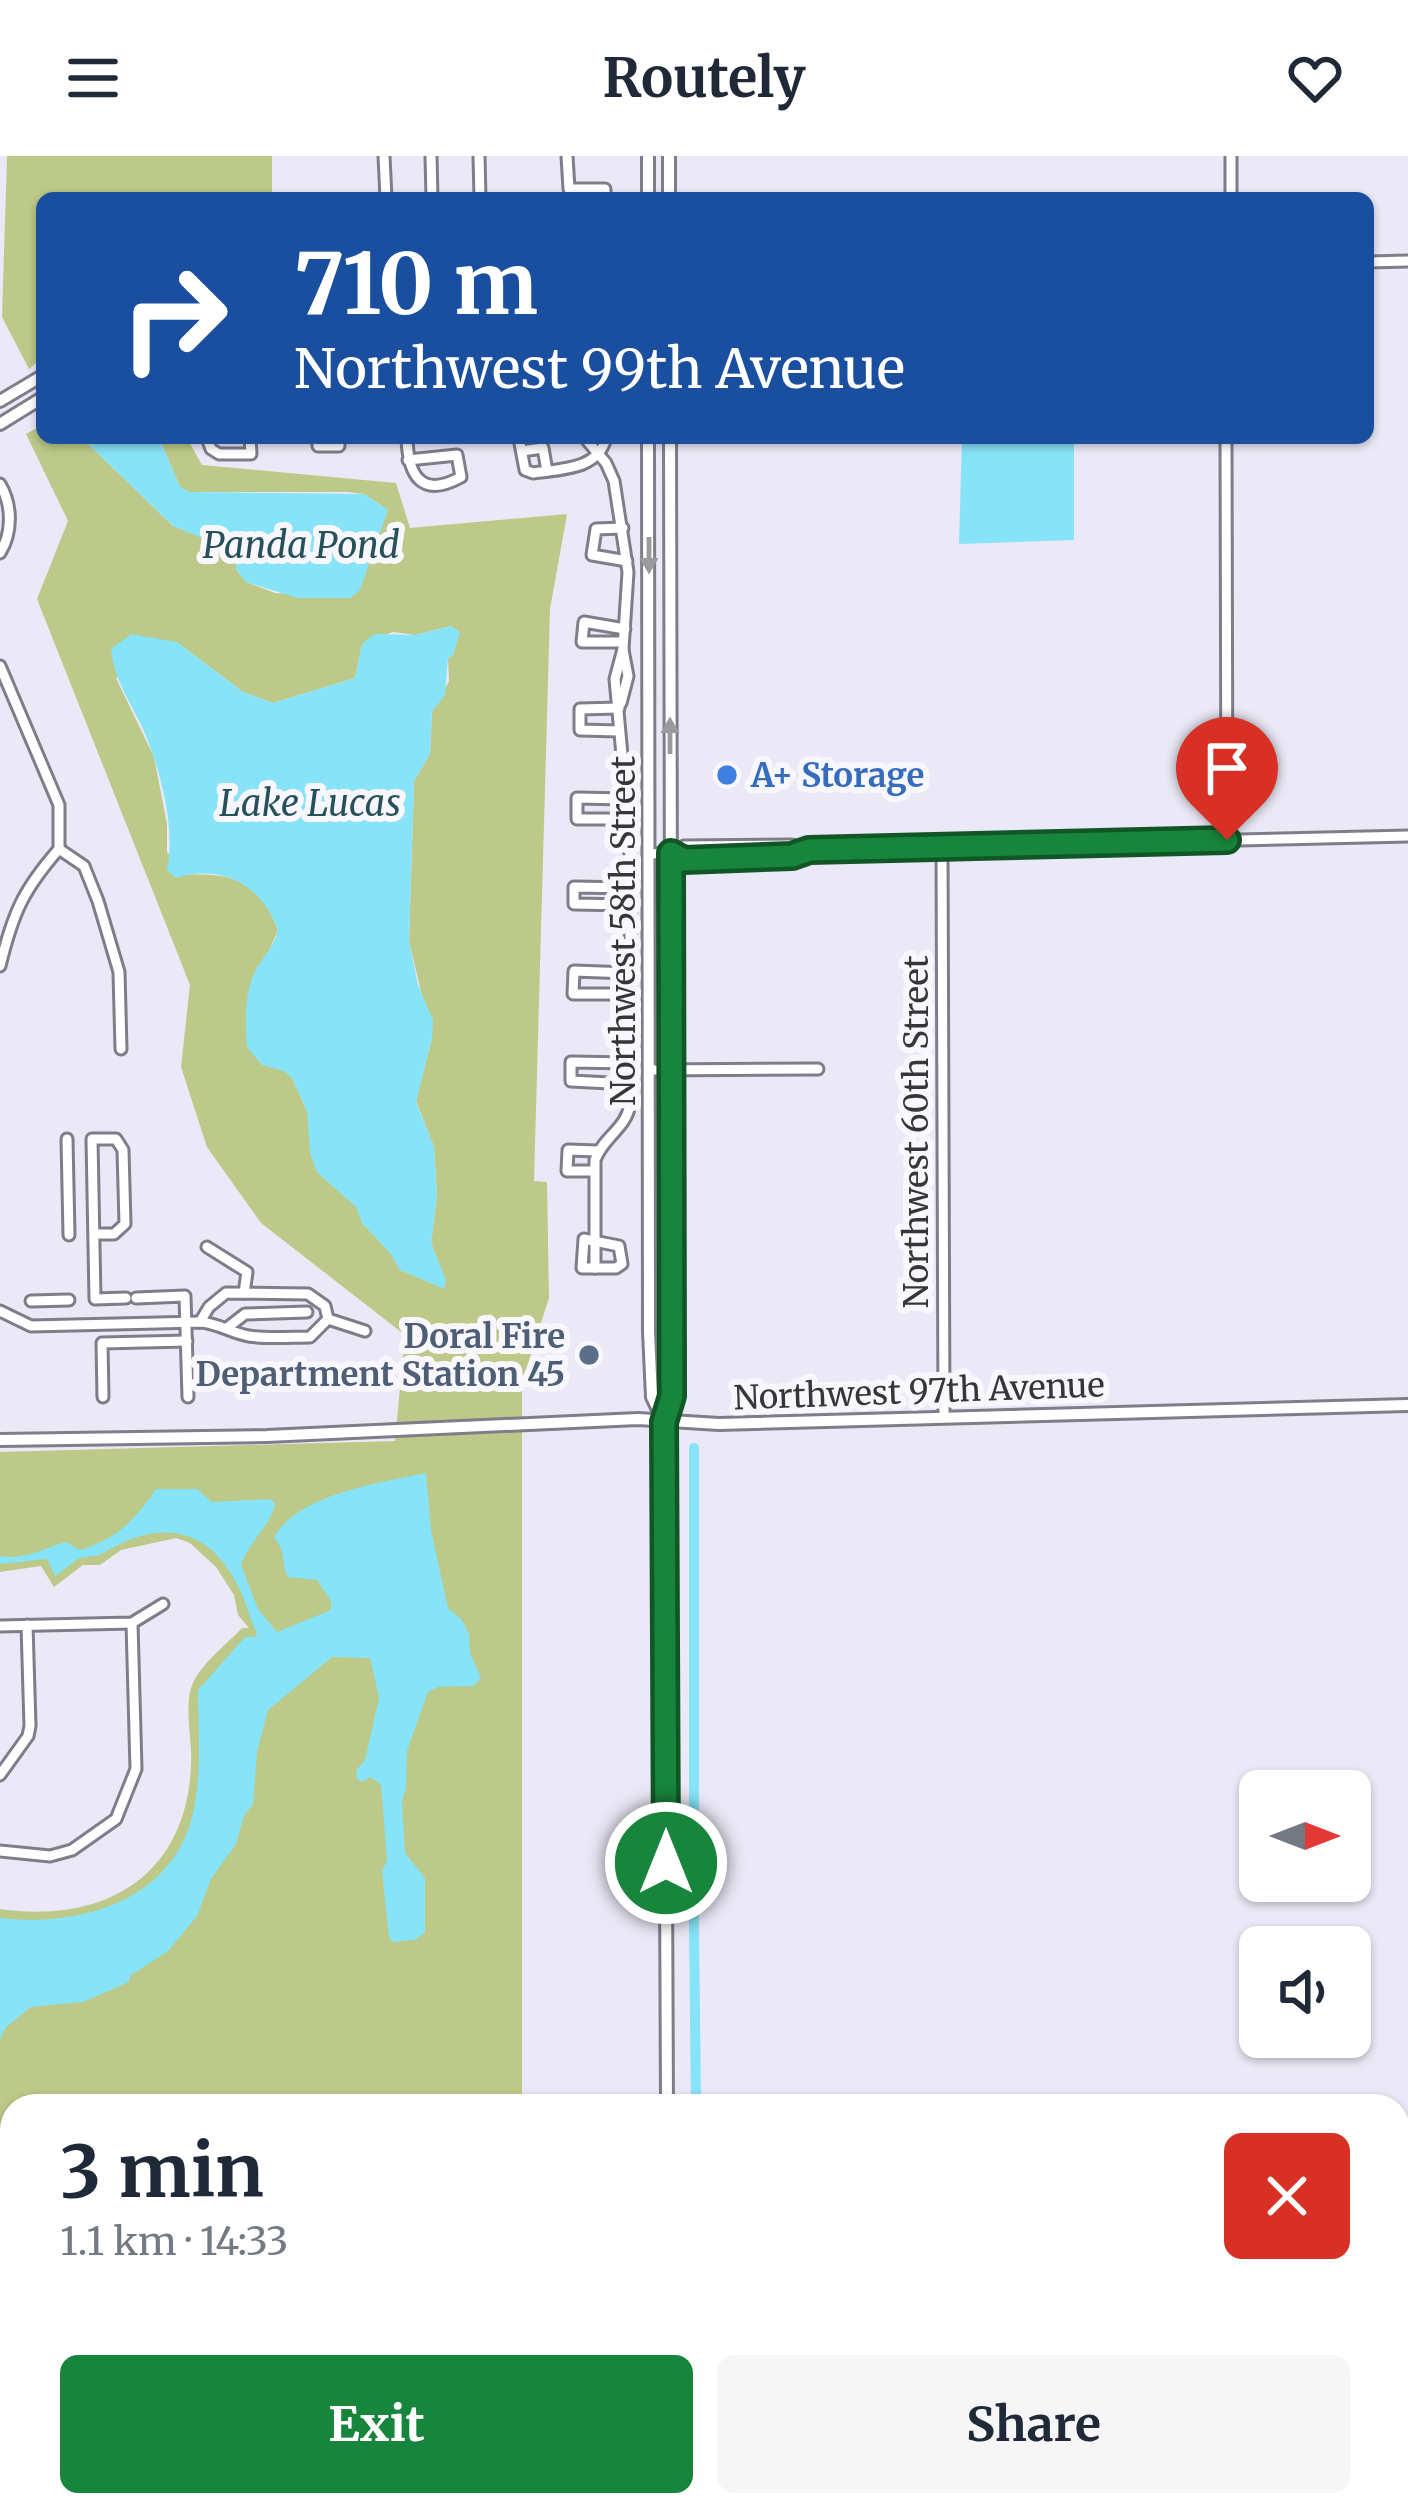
<!DOCTYPE html>
<meta charset="utf-8">
<style>
body{margin:0;font-family:Merriweather,serif;background:#f6f6f7;color:#1f2937;height:100vh;display:flex;flex-direction:column;font-size:45px;white-space:nowrap}
*{box-sizing:border-box;margin:0}
p{font-size:39px;color:#747a83}
.icon{flex:none;width:66px;height:66px;fill:none;stroke:currentColor;stroke-width:2;stroke-linecap:round;stroke-linejoin:round}
.map{position:relative;flex:1;overflow:hidden}
.sheet{position:absolute;left:0px;top:1938px;width:1410px;height:423px;display:flex;flex-direction:column;background:#fff;border-radius:36px 36px 0 0;box-shadow:0 3px 9px #0004}
.sheet>*{flex:none}
.guide{position:absolute;left:36px;top:36px;width:1338px;height:252px;border-radius:18px;box-shadow:0 3px 9px #0004;background:#1a4fa0;color:#fff;overflow:hidden}
.needle{width:78px;rotate:90deg}
.fabs{position:absolute;left:1239px;top:1614px;display:grid;gap:24px}
.fabs a{display:grid;place-items:center;width:132px;height:132px;border-radius:18px;background:#fff;box-shadow:0 3px 9px #0004;font-size:60px}
.pin{position:absolute;display:grid;place-items:center;width:102px;height:102px;color:#fff;margin:-123px -51px;border-radius:50% 50% 50% 0;rotate:-45deg;box-shadow:0 0 12px #0007}
.pin .icon{rotate:45deg}
.me{position:absolute;width:132px;margin:-66px;rotate:0deg;stroke-linejoin:round;filter:drop-shadow(0 0 9px #0008)}
.turn{display:flex;align-items:center;gap:42px;height:252px;padding:0 60px;font-size:54px}
.turn .icon{width:156px;height:156px;stroke-width:2.5}
.turn b{display:block;font-size:84px;line-height:102px}
.round{display:grid;place-items:center;flex:none;width:126px;height:126px;border-radius:18px;background:#f6f6f7}
.head{display:flex;align-items:center;justify-content:space-between;height:204px;padding:0 60px}
h1{font-size:72px;font-weight:700;line-height:90px}
.cta{display:flex;gap:24px;margin-top:auto;padding:24px 60px}
.cta a{flex:1;height:138px;border-radius:18px;background:#18853c;color:#fff;font-size:48px;font-weight:700;line-height:138px;text-align:center}
.cta a+a{background:#f6f6f7;color:#1f2937}
header{display:flex;justify-content:space-between;align-items:center;height:156px;padding:0 60px;background:#fff;font-size:54px;font-weight:700}
.map>svg:first-child{display:block}
.green{fill:#bcc988;fill-rule:evenodd}
.water{fill:#87e3f7}
.lines{fill:none;stroke-linecap:round;stroke-linejoin:round}
.canal{stroke:#87e3f7;stroke-width:10}
.minor-casing{stroke:#7f7d8a;stroke-width:15}
.tertiary-casing{stroke:#7f7d8a;stroke-width:16}
.minor{stroke:#fff;stroke-width:9}
.tertiary{stroke:#fff;stroke-width:10}
.oneway{fill:#9a9a9c}
.route-casing{stroke:#105627;stroke-width:30}
.route{stroke:#18853c;stroke-width:21}
.shop-dot{fill:#3f7fe0;stroke:#f8f7fd;stroke-width:4.5}
.service-dot{fill:#5c6f8a;stroke:#f8f7fd;stroke-width:4.5}
.labels{text-anchor:middle;stroke-width:12;stroke-linejoin:round;paint-order:stroke}
.shop-label{font-size:33px;font-weight:bold;fill:#366cbe;stroke:#f8f7fd;text-anchor:start}
.street-label{font-size:33px;fill:#36353a;stroke:#f8f7fd}
.service-label{font-size:33px;font-weight:bold;fill:#4e5e75;stroke:#f8f7fd;text-anchor:end}
.water-label{font-size:36px;font-style:italic;fill:#27515a;stroke:#f8f7fd}
</style>
<header><svg class="icon" aria-label="menu" viewBox="0 0 24 24"><path d="M4 6h16M4 12h16M4 18h16"/></svg>Routely<svg class="icon" aria-label="heart" viewBox="0 0 24 24"><path d="M12 20l-8-8c-3-5 5-10 8-4 3-6 11-1 8 4z"/></svg></header>
<div class="map">
<svg width="1408" height="2360" viewBox="0 0 1408 2360">
<rect width="100%" height="100%" fill="#ebe9f7"/>
<g class="green">
<polygon points="7,0 272,0 272,42 42,42 42,202 29,213 2,161"/>
<path d="M42 269V282H82L173 370 223 390 235 401 237 415 246 426 275 437 349 442 388 354 364 338 348 336H189L180 331 159 282H187L202 309 396 327 410 372 567 358 550 453 534 1025 547 1026 549 1142 522 1226V1950H12V2349H384L383 2360H0V1753C104 1768 186 1721 191 1610 193 1586 183 1549 193 1527 203 1506 226 1489 242 1472H249L238 1459 234 1439 216 1411 190 1387 176 1382 121 1394 100 1409H83L54 1431 41 1410 0 1416V1296L395 1285 405 1179 261 1067 207 991 181 911 190 829 37 443 68 365 26 278ZM451 470 459 476 453 499 448 502 449 525 432 556 430 598 414 625 409 785 432 882 416 945 434 991 437 1040 431 1087 445 1124 444 1132 400 1114 391 1097 362 1067 357 1051 317 1016 307 955 292 922 284 914 257 812 267 800 278 774C260 727 235 716 186 719L167 696V668L154 601 116 522 177 486 243 536 273 547 355 522 362 488 393 476 415 479Z"/>
</g>
<g class="water">
<polygon points="82,282 159,282 180,331 189,336 364,338 388,354 360,434 350,442 297,442 246,426 237,415 234,401 222,390 173,370"/>
<polygon points="962,282 1074,282 1074,384 959,388"/>
<path d="M451 470 460 476 453 499 448 502 445 539 432 556 430 598 414 625 409 785 418 829 433 864 432 882 416 946 434 991 437 1040 431 1087 446 1124 444 1133 400 1114 390 1097 362 1067 356 1051 317 1016 310 997 307 955 292 922 284 915 262 909 247 891C245 866 244 832 258 810 266 797 274 790 278 774 262 730 223 707 176 722L167 714C176 672 160 612 143 573 130 545 114 524 111 493L131 478 177 486 243 536 273 547 355 522 362 488 374 478 415 479Z"/>
<path d="M426 1317 431 1374 448 1452 462 1464 469 1478 470 1497 481 1522 474 1530 438 1531 428 1536 407 1595 406 1632 402 1645 405 1697 425 1722V1776L415 1784 393 1786 389 1781 382 1715 387 1705 381 1629 371 1621 362 1626 356 1622 357 1613 365 1604 379 1542 370 1502 332 1501 268 1554 257 1596 253 1648 244 1660 236 1688 211 1723 197 1760 168 1795 130 1820 129 1826 83 1846 31 1851 5 1872 0 1884V1762C75 1771 167 1748 191 1665 203 1622 198 1578 198 1534L245 1481H255L257 1477C249 1462 247 1448 240 1434 210 1370 160 1362 103 1397 95 1402 86 1399 78 1403 70 1408 63 1415 55 1420L47 1403 0 1408V1400C24 1405 45 1391 66 1386L80 1394C118 1382 134 1365 156 1333H197L212 1346 269 1343 275 1347C274 1364 248 1388 241 1409L258 1453 277 1476 331 1454V1445L317 1424 288 1421C281 1408 286 1393 274 1382 294 1339 383 1326 426 1317Z"/>
<polygon points="81,2349 213,2349 230,2360 58,2360"/>
</g>
<g class="lines">
<g class="canal">
<polyline points="694,1292 694,1652"/>
<polyline points="693,1679 696,1950"/>
<polyline points="700,2349 700,2360"/>
</g>
<g class="minor-casing">
<g id="minor">
<polyline points="384,0 386,42"/>
<polyline points="431,0 432,42"/>
<polyline points="479,0 480,42"/>
<polyline points="567,0 569,33 605,33 605,42"/>
<polyline points="1231,0 1231,42"/>
<polyline points="1368,106 1408,105"/>
<polyline points="207,282 211,293 219,298 251,298 250,282"/>
<polyline points="318,282 318,290 339,290 339,282"/>
<path d="M407 282C408 319 421 343 461 321L457 299 408 304"/>
<path d="M519 282 525 314 533 317C561 313 598 314 606 282"/>
<path d="M585 282 606 307 614 325 628 416 623 493 615 523 630 686V948C627 972 603 981 595 1004V1112"/>
<polyline points="1226,282 1227,684"/>
<polyline points="522,295 543,292 547,315"/>
<path d="M0 328C12 348 13 376 0 397"/>
<polyline points="623,372 596,373 592,399 627,405"/>
<polyline points="623,486 582,486 584,466 625,473"/>
<path d="M0 510 59 649V693C23 734 13 757 0 810"/>
<polyline points="621,547 628,520 623,494"/>
<polyline points="619,552 580,553 580,574 619,575"/>
<polyline points="626,643 577,642 577,663 628,663"/>
<polyline points="942,691 944,1260"/>
<polyline points="59,693 84,710 98,745 119,816 121,893"/>
<polyline points="671,697 684,704 792,700 809,694 1408,680"/>
<polyline points="649,698 671,697 684,690 792,689 809,694"/>
<polyline points="629,749 574,748 574,731 630,732"/>
<polyline points="629,817 574,815 573,838 630,838"/>
<polyline points="630,907 571,906 571,925 630,928"/>
<polyline points="651,914 818,913"/>
<polyline points="67,983 69,1079"/>
<polyline points="594,1015 567,1015 568,994 598,995"/>
<polyline points="94,1078 114,1078 125,1068 123,994 116,983 92,983 95,1143 126,1142"/>
<polygon points="584,1083 619,1090 622,1108 616,1112 582,1112"/>
<polyline points="207,1091 247,1116 244,1137"/>
<polyline points="136,1142 185,1140 188,1241"/>
<polyline points="31,1145 69,1144"/>
<path d="M0 1155 31 1170 200 1166C218 1167 231 1177 249 1180 268 1183 290 1181 310 1181L328 1163"/>
<polyline points="200,1166 209,1151 226,1137 308,1138 325,1150 328,1163 365,1175"/>
<polyline points="227,1172 245,1158 307,1156"/>
<polyline points="103,1241 102,1187 187,1185"/>
<polyline points="0,1470 132,1467 163,1448"/>
<polyline points="0,1619 28,1580 30,1570 27,1469"/>
<polyline points="0,1695 50,1700 72,1694 116,1663 136,1613 132,1467"/>
</g>
</g>
<g class="tertiary-casing">
<g id="tertiary">
<polyline points="669,0 669,42"/>
<polyline points="648,42 648,0"/>
<polyline points="0,245 42,220"/>
<polyline points="0,268 42,242"/>
<polyline points="648,282 649,1176 652,1241 664,1266"/>
<polyline points="0,1284 267,1280 638,1263 719,1268 1408,1249"/>
<polyline points="667,1950 664,1266 672,1240 670,282"/>
<polyline points="668,2349 668,2360"/>
</g>
</g>
<use href="#minor" class="minor"/>
<use href="#tertiary" class="tertiary"/>
</g>
<defs><path id="oneway-solid" d="M-6-.8H1V-3.2L6.5 0L1 3.2V.8H-6Z" transform="scale(3)"/></defs>
<g class="oneway">
<use href="#oneway-solid" transform="translate(649 399) rotate(90)"/>
<use href="#oneway-solid" transform="translate(670 580) rotate(-90)"/>
</g>
<g class="lines">
<g class="route-casing">
<polyline id="route" points="666,1707 664,1266 672,1240 671,697 684,704 792,700 809,694 1227,684"/>
</g>
<use href="#route" class="route"/>
</g>
<circle class="shop-dot" cx="727" cy="619" r="12"/>
<circle class="service-dot" cx="589" cy="1199" r="12"/>
<g class="labels">
<g class="shop-label">
<text x="751" y="631">A+ Storage</text>
</g>
<g class="street-label">
<text transform="translate(623 775) rotate(-90)" y="12">Northwest 58th Street</text>
<text transform="translate(916 976) rotate(-90)" y="12">Northwest 60th Street</text>
<text transform="translate(919 1235) rotate(-2)" y="12">Northwest 97th Avenue</text>
</g>
<g class="service-label">
<text x="565" y="1192">Doral Fire<tspan x="565" dy="38">Department Station 45</tspan></text>
</g>
<g class="water-label">
<text x="301" y="402">Panda Pond</text>
<text x="310" y="660">Lake Lucas</text>
</g>
</g>
</svg>
<div class="fabs">
<a><svg class="needle" viewBox="-14 -14 28 28"><path d="M0-13l5 13h-10z" fill="#e53935"/><path d="M0 13l5-13h-10z" fill="#747a83"/></svg></a>
<a><svg class="icon" aria-label="sound" viewBox="0 0 24 24"><path d="M4 9h4l5-4v14l-5-4H4zM17 9q2 3 0 6"/></svg></a>
</div>
<div class="pin" style="left:1227px;top:684px;background:#d93025"><svg class="icon" aria-label="arrive" viewBox="0 0 24 24"><path d="M6 21V4h12l-3 4 3 4H6"/></svg></div>
<svg class="me" style="left:666px;top:1707px" viewBox="-20 -20 40 40"><circle r="17" fill="#18853c" stroke="#fff" stroke-width="3"/><path d="M0-11L8 9 0 5-8 9z" fill="#fff"/></svg>
<div class="guide">
<div class="turn"><svg class="icon" aria-label="right" viewBox="0 0 24 24"><path d="M7 20v-9h11M14 6l5 5-5 5"/></svg><div><b>710 m</b>Northwest 99th Avenue</div></div>
</div>
<section class="sheet">
<div class="head"><div><h1>3 min</h1><p>1.1 km · 14:33</p></div><a class="round" style="background:#d93025;color:#fff"><svg class="icon" aria-label="close" viewBox="0 0 24 24"><path d="M6 6l12 12M18 6L6 18"/></svg></a></div>
<div class="cta"><a>Exit</a><a>Share</a></div>
</section>
</div>
